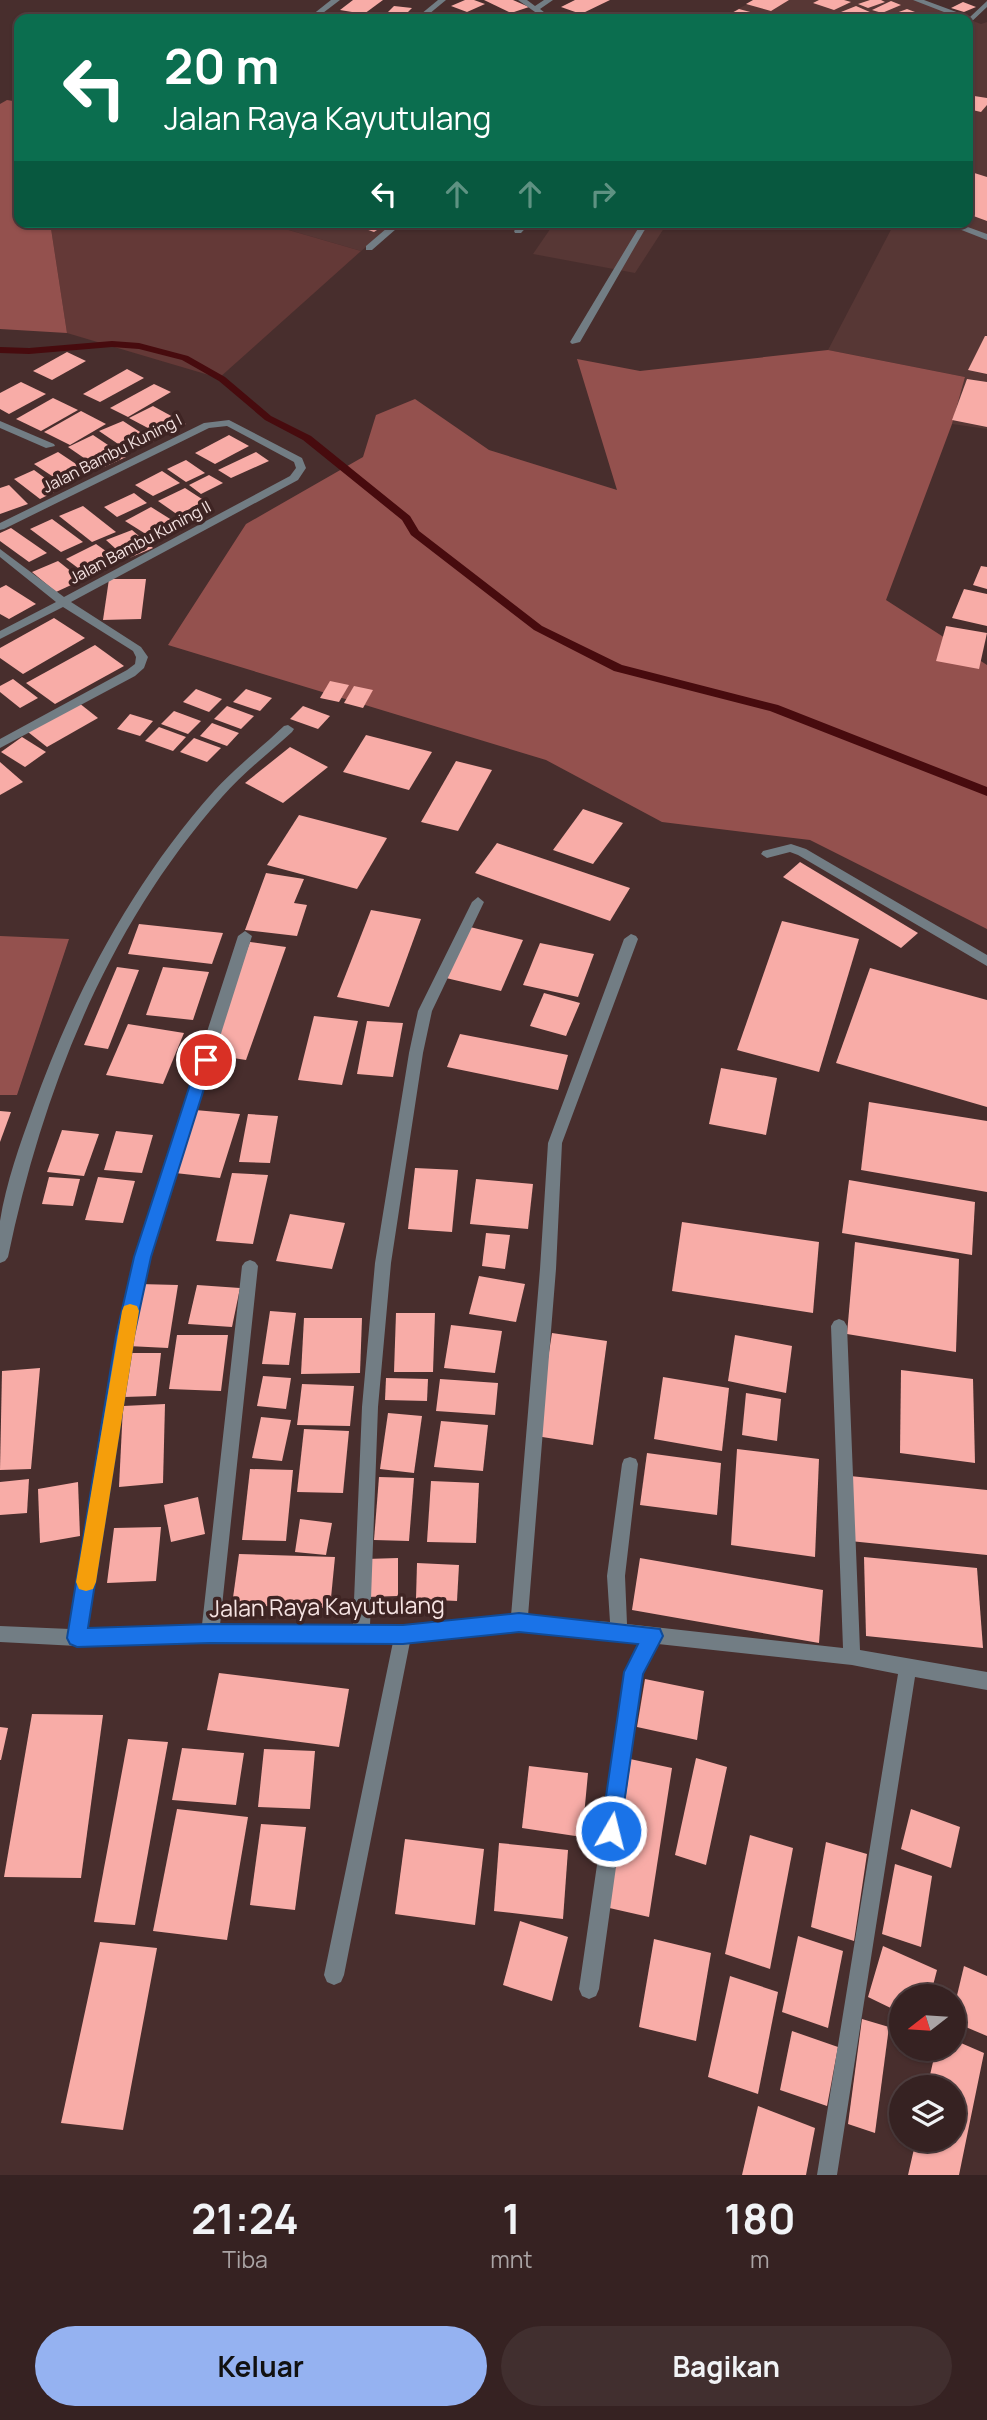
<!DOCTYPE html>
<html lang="id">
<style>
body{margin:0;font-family:Manrope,sans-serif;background:#412f2f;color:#f1f3f6;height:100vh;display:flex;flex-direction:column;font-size:26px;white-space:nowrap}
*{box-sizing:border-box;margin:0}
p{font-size:23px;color:#aaa4a5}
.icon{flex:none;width:38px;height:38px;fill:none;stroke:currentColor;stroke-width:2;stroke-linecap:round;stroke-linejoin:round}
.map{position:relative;height:2175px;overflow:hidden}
.sheet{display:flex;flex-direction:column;background:#362222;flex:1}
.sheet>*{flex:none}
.hud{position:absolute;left:14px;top:14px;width:959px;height:214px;border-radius:14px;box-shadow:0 2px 5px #0004,0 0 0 2px #503f40;background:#0b6e4f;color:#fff;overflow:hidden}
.needle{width:46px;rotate:253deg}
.controls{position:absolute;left:889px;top:1984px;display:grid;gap:14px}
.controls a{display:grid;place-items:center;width:77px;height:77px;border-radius:50%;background:#362222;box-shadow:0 2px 5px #0004,0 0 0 2px #503f40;font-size:35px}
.pin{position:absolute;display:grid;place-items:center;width:60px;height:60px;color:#fff;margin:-30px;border:4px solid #fff;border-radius:50%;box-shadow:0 2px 7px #0007}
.me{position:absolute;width:77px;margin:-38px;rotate:8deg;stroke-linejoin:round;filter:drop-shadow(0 0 5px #0008)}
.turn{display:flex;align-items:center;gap:24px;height:147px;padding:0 35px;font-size:32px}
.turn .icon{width:91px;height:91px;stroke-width:2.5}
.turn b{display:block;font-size:49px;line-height:60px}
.lanes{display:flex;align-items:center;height:66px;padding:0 35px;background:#0003;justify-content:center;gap:35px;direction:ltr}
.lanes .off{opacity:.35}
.eta{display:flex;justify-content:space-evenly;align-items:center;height:119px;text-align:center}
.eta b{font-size:42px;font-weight:700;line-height:49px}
.cta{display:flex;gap:14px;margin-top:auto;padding:14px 35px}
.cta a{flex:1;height:80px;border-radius:42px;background:#95b2f1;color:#111;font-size:28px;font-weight:700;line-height:80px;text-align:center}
.cta a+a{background:#412f2f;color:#f1f3f6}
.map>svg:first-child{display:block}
.built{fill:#573735}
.green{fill:#643937}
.forest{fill:#94514e}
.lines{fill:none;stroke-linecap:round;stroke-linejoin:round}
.stream{fill:#470b0e;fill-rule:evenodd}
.building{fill:#f8aca7}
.street{fill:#727d84;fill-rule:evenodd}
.route{fill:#1a73e8;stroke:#114b97;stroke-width:2}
.slow{fill:#f59e0b}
.labels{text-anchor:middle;stroke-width:7;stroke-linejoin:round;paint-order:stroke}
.far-street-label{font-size:16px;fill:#f6e4e3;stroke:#3e2423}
.near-street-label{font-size:23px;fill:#f6e4e3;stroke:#3e2423}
</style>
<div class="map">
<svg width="987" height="2175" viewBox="0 0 987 2175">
<rect width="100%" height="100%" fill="#482e2d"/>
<g class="built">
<polygon points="755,0 919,0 981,24 987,22 987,429 952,424 965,377 828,350 895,222 968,222 968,19 719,19"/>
<polygon points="261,222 397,222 361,251"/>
<polygon points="555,222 668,222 635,273 533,254"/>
</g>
<polygon class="green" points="50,222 261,222 361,251 219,378 67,333"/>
<g class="forest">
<polygon points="7,100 19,102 19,222 50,222 67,333 0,329 0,104"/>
<polygon points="828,350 965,377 952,424 886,600 987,665 987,929 810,840 662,822 546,760 168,645 246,524 363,457 376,415 415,399 489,450 617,490 577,359 640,371"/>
<polygon points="0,936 69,939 17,1095 0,1095"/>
</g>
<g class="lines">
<polygon class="stream" points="112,341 139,343 188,356 225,377 271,416 311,436 410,516 419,531 542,626 622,665 778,705 987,787 987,796 770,711 614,671 534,630 411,535 402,520 303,440 265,420 219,381 182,360 139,349 112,347 29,354 0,353 0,347 29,348"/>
</g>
<g class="building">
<polygon points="353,0 383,0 364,14 340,10"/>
<polygon points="465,0 474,0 485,4 467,12 451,6"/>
<polygon points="484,0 513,0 529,7 511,13"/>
<polygon points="575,0 610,0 581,14 561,7"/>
<polygon points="753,0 789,0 771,11 746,4"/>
<polygon points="819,0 844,0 851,2 834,10 813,3"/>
<polygon points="870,0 881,0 885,2 868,8 858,4"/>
<polygon points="891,1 901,5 882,13 872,10"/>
<polygon points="963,2 976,7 964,12 951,8"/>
<polygon points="394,6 412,8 402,18 384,16"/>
<polygon points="856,6 879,16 858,19 841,12"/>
<polygon points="739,9 754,13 743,19 721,19"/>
<polygon points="907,9 923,15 913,19 885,17"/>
<polygon points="968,95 987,98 987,105 981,112 968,109"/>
<polygon points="968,171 987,177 987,221 968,214"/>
<polygon points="346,222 389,222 374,232"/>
<polygon points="985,336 987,336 987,374 968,370"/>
<polygon points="67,352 86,361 52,380 33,371"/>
<polygon points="127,369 144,378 100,402 83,394"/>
<polygon points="967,379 987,382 987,427 952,420"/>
<polygon points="21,382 46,394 9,414 0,409 0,393"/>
<polygon points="154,384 171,392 128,417 110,408"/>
<polygon points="53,398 78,410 41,431 16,419"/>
<polygon points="153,406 186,424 163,436 129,418"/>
<polygon points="81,411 106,424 70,445 44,432"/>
<polygon points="123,421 154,441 130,452 99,431"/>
<polygon points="93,435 126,457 100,469 68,447"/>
<polygon points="229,435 249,446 215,464 195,453"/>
<polygon points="58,452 88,472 64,484 34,464"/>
<polygon points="256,452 269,461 231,478 218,470"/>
<polygon points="186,460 205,473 186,482 167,469"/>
<polygon points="34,470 60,489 40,499 14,479"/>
<polygon points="162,471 180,483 153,496 135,485"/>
<polygon points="209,475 223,483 201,494 189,485"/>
<polygon points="9,485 28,504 0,514 0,488"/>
<polygon points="185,488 205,501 178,515 158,501"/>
<polygon points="134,493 147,503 117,517 104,507"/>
<polygon points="83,506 116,532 92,542 59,516"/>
<polygon points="151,507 175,522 149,536 125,521"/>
<polygon points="52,519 83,542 61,552 30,529"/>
<polygon points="11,528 47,553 29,562 0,541 0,533"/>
<polygon points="132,530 153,548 127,559 106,540"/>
<polygon points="96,544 117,559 86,574 66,559"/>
<polygon points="58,561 82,580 56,592 32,572"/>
<polygon points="981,566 987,567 987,589 973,585"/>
<polygon points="109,579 146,579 141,619 103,620"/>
<polygon points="6,585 36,604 9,619 0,614 0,588"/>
<polygon points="964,589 987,594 987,626 952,618"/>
<polygon points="54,618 85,638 23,674 0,658 0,648"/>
<polygon points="946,626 987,633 979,669 936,661"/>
<polygon points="95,645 124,666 55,704 26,683"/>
<polygon points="13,679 38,698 20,708 0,692 0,686"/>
<polygon points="330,681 349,685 339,702 320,698"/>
<polygon points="354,686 373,690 363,708 344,703"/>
<polygon points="196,689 222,699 209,712 183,702"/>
<polygon points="246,689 272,698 260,711 233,702"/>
<polygon points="79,703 98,718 47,747 28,732"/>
<polygon points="227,706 254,716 241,729 214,719"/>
<polygon points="303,706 330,716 318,729 290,719"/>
<polygon points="174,711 201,721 188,734 161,724"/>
<polygon points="130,714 153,721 140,736 117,729"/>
<polygon points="212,723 239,733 227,746 200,736"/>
<polygon points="159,727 186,737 173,751 145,741"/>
<polygon points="366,735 432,752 409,790 343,772"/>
<polygon points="22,737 46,752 25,767 1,752"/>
<polygon points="194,738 221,748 207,762 180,752"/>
<polygon points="290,747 328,767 283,803 245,783"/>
<polygon points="456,761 492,770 458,831 421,822"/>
<polygon points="0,762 23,782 0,795"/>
<polygon points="583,809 623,823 593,864 553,850"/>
<polygon points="299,815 387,838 357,889 267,865"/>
<polygon points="497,843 630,888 610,921 475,873"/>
<polygon points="800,862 918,933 901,948 783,877"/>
<polygon points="266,873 304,879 294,903 307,905 297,936 245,930"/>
<polygon points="371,910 421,919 389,1007 337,997"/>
<polygon points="782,921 859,939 819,1072 737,1050"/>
<polygon points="139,924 223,933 212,964 128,954"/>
<polygon points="470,927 523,940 501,991 446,978"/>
<polygon points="250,942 286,947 246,1060 208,1054"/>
<polygon points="540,943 594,954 578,997 523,985"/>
<polygon points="117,967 139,970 108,1049 84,1045"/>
<polygon points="163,967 209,972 193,1020 146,1015"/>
<polygon points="870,968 987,1000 987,1107 836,1063"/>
<polygon points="544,993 580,1003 566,1036 530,1026"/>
<polygon points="314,1016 358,1021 342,1085 298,1080"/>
<polygon points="367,1021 403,1023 393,1077 357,1074"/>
<polygon points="128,1024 184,1033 163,1084 106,1075"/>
<polygon points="460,1034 568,1055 558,1090 447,1067"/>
<polygon points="721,1068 777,1078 766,1135 709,1124"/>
<polygon points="869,1102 987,1121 987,1192 861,1170"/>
<polygon points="195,1110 240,1114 220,1178 175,1173"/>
<polygon points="0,1111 11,1112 0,1142"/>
<polygon points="248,1114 278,1116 270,1163 239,1162"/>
<polygon points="62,1130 99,1134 84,1176 47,1172"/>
<polygon points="116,1131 153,1135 142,1173 104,1170"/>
<polygon points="415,1168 458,1170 452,1232 408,1229"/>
<polygon points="232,1173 268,1175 253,1244 216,1241"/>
<polygon points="49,1177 80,1179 73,1206 42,1204"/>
<polygon points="98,1177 135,1181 123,1223 85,1220"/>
<polygon points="476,1179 533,1184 528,1229 470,1224"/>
<polygon points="849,1180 975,1202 972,1255 842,1233"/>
<polygon points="290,1214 345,1223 332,1269 276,1261"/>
<polygon points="682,1222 819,1242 813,1313 672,1291"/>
<polygon points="486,1233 510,1235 505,1269 482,1266"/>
<polygon points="855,1242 959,1259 956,1352 847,1334"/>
<polygon points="479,1276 525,1284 516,1322 469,1314"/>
<polygon points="139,1284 178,1285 168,1348 128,1346"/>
<polygon points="197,1285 240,1288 232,1327 188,1324"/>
<polygon points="270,1311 296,1313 289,1365 262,1364"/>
<polygon points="396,1313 435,1313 433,1372 394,1372"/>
<polygon points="304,1318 362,1318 360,1373 301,1374"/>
<polygon points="451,1325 502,1331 495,1373 444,1368"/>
<polygon points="552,1333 607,1341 593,1445 536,1436"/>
<polygon points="177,1335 228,1335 221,1391 169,1389"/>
<polygon points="735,1335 792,1346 786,1393 728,1381"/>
<polygon points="128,1353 161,1353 156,1396 124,1397"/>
<polygon points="40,1368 31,1469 0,1470 2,1371"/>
<polygon points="901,1370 973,1379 975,1463 900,1453"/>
<polygon points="263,1376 291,1378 286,1409 257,1406"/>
<polygon points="663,1377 729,1388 722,1451 654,1439"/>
<polygon points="386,1378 428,1379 427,1401 385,1400"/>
<polygon points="440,1379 498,1383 495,1415 436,1411"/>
<polygon points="302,1384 354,1386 350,1426 297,1425"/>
<polygon points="746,1393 781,1399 777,1441 742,1435"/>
<polygon points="165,1404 163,1483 119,1487 123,1406"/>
<polygon points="388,1413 422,1416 414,1473 380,1469"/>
<polygon points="261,1417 291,1420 282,1461 252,1458"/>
<polygon points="441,1421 488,1425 483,1471 434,1467"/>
<polygon points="304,1429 349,1431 343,1493 297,1492"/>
<polygon points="737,1449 819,1459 815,1557 731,1545"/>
<polygon points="647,1453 721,1463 717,1515 640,1505"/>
<polygon points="250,1469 293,1470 286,1541 242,1540"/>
<polygon points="850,1476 987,1490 987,1555 850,1541"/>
<polygon points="379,1477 414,1478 409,1541 374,1540"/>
<polygon points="29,1479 27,1513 0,1515 0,1482"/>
<polygon points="431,1481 479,1483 476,1543 427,1542"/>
<polygon points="78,1482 80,1536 40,1543 38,1489"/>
<polygon points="198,1497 205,1534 171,1542 164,1505"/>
<polygon points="300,1519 332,1523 326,1555 295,1552"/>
<polygon points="161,1527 156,1581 107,1583 114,1528"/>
<polygon points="239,1554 335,1557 330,1608 232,1605"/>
<polygon points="864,1557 977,1568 983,1648 866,1636"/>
<polygon points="398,1558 398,1596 366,1597 366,1559"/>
<polygon points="640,1558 823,1590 819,1643 632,1610"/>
<polygon points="417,1563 459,1565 457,1601 416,1599"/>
<polygon points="219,1673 349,1689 339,1747 207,1730"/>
<polygon points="645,1679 704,1691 697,1740 637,1727"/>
<polygon points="32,1714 103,1715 81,1878 4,1877"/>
<polygon points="0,1727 8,1728 1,1760 0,1760"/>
<polygon points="128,1739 168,1742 135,1925 94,1922"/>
<polygon points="182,1748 244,1753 236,1805 172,1800"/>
<polygon points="264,1749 315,1751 310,1809 258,1807"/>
<polygon points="696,1758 727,1767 706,1865 675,1855"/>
<polygon points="630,1759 672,1768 649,1917 605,1907"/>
<polygon points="529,1766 588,1773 582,1837 522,1828"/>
<polygon points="177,1809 248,1817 227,1940 153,1931"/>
<polygon points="911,1809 960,1827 951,1868 901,1849"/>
<polygon points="261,1824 306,1827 295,1910 250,1905"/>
<polygon points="750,1835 793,1848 770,1969 725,1954"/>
<polygon points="405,1839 484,1849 475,1925 395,1914"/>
<polygon points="826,1842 867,1854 854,1941 811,1927"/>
<polygon points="499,1843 568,1850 563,1919 494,1911"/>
<polygon points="895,1864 932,1876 921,1947 882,1934"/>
<polygon points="520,1921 568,1937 552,2001 503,1985"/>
<polygon points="798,1936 843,1951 828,2028 782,2012"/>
<polygon points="654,1939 711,1953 696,2041 639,2027"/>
<polygon points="100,1942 157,1948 123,2130 61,2123"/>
<polygon points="883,1946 937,1970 930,1997 901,1997 901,2013 868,1997"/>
<polygon points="964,1966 987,1976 987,2036 954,2022 954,2008"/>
<polygon points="730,1976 778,1992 758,2094 708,2077"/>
<polygon points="862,2019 889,2027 875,2133 848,2124"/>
<polygon points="792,2031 838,2047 827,2106 780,2090"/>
<polygon points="954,2040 984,2053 959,2175 908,2175 916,2140 954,2140 954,2088 927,2088 936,2049 954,2049"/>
<polygon points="758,2106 815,2128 806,2175 742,2175"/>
</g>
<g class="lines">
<g class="street">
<polygon points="331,0 340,0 315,19 307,19"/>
<polygon points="438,0 446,0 423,19 415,19"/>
<polygon points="518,0 527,0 535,6 544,0 553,0 540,9 553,19 545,19"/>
<polygon points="913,0 924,0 970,17 987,1 987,7 968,25 968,19 962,19"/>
<polygon points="840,13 853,17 854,19 837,17 836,15"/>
<polygon points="394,222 404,222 372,250 366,250 366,246"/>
<polygon points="522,222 531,222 521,233 515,233 514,231"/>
<polygon points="642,222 651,222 644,231 580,342 572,344 570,342"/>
<polygon points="941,222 954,222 987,234 987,240"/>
<polygon points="229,420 302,458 306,468 298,480 71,602 141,647 148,657 144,668 135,676 0,748 0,739 127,670 135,664 136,657 133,651 63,607 0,639 0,631 56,602 0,557 0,549 64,597 290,476 296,468 294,462 227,426 209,428 4,529 0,530 0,523 204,423"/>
<polygon points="0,421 54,444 55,446 46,448 0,428"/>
<path d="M288 725 294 729 292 732C269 753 243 773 222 797 107 927 43 1089 8 1257L5 1261 0 1263C0 1249 0 1234 0 1221 6 1183 20 1144 33 1108 74 993 132 883 214 791 235 768 261 748 284 726Z"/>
<polygon points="791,844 806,849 987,955 987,966 798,855 790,852 767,858 761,854 763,851"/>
<polygon points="478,897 484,902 432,1011 423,1053 391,1263 378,1407 370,1626 403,1626 511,1616 540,1269 548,1143 624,939 631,934 636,936 638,939 562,1143 556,1269 528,1616 610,1622 607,1576 622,1464 624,1459 630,1457 636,1459 638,1464 625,1576 627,1624 843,1648 831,1326 834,1321 839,1319 844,1321 847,1326 860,1650 987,1672 987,1690 915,1677 837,2175 817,2175 898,1674 852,1665 658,1644 643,1673 599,1989 596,1996 589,1999 582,1996 579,1989 625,1672 641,1642 519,1631 410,1642 344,1975 341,1982 334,1985 327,1982 324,1975 393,1642 210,1641 77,1646 0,1642 0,1626 70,1629 117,1337 134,1257 238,936 245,931 252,936 150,1257 133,1337 87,1629 202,1625 242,1266 245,1262 250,1260 255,1262 258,1266 220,1625 353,1625 362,1407 375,1263 409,1053 418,1011 472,902"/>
</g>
</g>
<polygon class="route" points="206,1054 213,1060 151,1257 134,1336 88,1628 210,1624 403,1625 519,1613 660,1629 663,1636 643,1674 619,1838 611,1841 604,1838 601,1831 624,1672 638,1644 519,1632 403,1644 210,1643 77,1647 70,1644 67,1638 116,1336 134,1257 198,1060"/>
<polygon class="slow" points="130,1304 137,1306 139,1311 96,1582 93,1589 86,1591 79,1589 76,1582 122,1311 124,1306"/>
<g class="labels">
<g class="far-street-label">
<text transform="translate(112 453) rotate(-27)" y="6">Jalan Bambu Kuning I</text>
<text transform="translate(140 542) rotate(-28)" y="6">Jalan Bambu Kuning II</text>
</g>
<g class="near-street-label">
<text transform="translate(327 1607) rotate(-1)" y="8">Jalan Raya Kayutulang</text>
</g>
</g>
</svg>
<div class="controls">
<a><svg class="needle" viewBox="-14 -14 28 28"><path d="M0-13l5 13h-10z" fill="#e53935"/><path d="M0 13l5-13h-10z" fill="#aaa4a5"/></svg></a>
<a><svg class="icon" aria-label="layers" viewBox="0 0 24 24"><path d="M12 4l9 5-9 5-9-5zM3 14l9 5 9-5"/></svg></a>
</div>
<div class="pin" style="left:206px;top:1060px;background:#d93025"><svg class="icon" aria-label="arrive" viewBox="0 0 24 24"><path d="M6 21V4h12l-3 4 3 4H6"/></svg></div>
<svg class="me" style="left:611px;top:1831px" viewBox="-20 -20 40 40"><circle r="17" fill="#1a73e8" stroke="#fff" stroke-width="3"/><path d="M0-11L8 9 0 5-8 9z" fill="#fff"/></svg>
<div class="hud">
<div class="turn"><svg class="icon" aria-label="left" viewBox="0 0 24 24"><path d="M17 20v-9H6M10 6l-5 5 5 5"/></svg><div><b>20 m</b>Jalan Raya Kayutulang</div></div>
<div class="lanes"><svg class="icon" aria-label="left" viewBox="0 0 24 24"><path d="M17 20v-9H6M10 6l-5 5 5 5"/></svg><svg class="icon off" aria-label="ahead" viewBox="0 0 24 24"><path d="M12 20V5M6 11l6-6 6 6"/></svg><svg class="icon off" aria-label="ahead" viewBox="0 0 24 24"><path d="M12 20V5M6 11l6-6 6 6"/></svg><svg class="icon off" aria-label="right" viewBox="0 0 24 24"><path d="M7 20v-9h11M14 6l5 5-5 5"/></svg></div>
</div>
</div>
<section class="sheet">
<div class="eta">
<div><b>21:24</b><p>Tiba</p></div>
<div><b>1</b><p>mnt</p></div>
<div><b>180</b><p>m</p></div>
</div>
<div class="cta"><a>Keluar</a><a>Bagikan</a></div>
</section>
